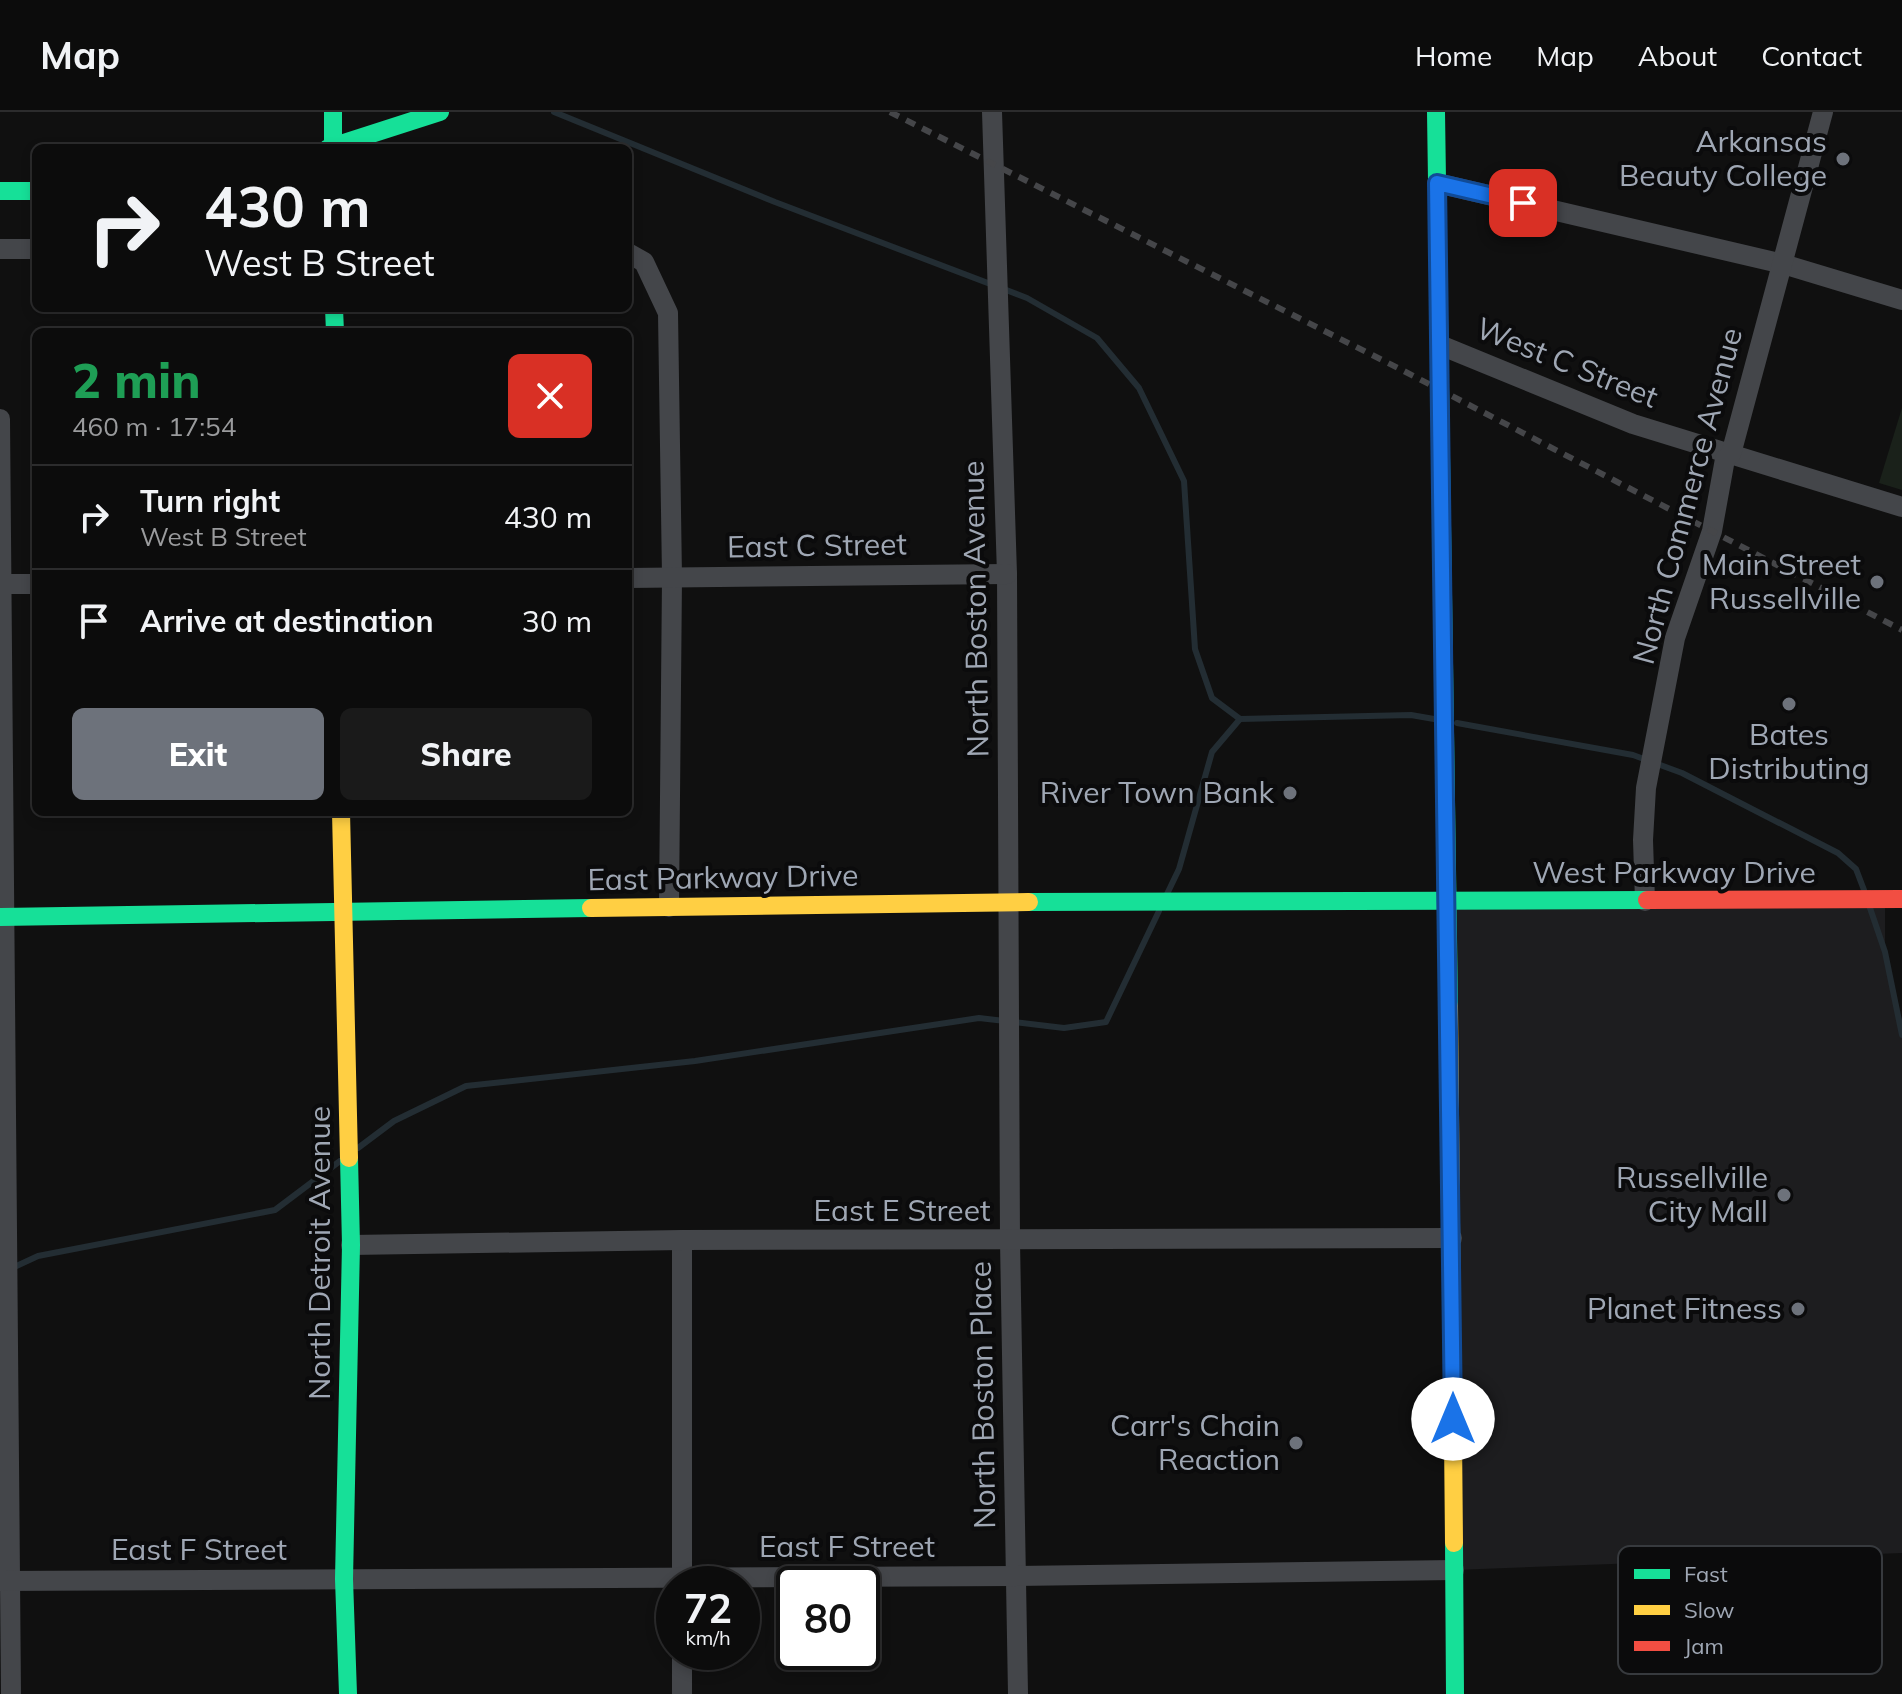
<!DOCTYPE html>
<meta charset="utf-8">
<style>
body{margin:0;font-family:Mulish,sans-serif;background:#1a1a1a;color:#f1f3f6;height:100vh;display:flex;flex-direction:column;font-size:30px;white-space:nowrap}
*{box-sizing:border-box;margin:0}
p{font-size:26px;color:#9a9b9d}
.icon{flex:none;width:44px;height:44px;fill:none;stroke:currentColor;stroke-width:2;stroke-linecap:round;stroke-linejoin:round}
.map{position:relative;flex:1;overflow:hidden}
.sheet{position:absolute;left:32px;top:216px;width:600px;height:488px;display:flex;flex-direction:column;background:#0c0c0c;border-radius:12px;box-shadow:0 4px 12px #0003,0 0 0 2px #2c2c2d}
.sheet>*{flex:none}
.banner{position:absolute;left:32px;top:32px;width:600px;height:168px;border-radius:12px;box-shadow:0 4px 12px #0003,0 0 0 2px #2c2c2d;background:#0c0c0c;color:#f1f3f6;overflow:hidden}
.speed{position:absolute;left:656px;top:1454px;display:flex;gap:16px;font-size:40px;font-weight:700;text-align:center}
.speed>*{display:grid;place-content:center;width:104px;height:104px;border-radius:50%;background:#0c0c0c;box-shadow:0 4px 12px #0003,0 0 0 2px #2c2c2d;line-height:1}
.speed small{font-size:20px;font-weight:400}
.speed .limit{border:4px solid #111;border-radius:12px;background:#fff;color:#111}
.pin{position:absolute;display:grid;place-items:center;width:68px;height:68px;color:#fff;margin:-34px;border-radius:16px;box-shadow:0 4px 12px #0006}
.me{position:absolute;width:88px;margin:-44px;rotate:0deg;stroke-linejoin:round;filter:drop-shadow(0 0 6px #0008)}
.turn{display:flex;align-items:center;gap:28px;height:168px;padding:0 40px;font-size:36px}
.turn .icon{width:104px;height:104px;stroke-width:2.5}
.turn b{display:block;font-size:56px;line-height:68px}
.round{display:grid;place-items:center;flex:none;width:84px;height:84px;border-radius:12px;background:#1a1a1a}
.overview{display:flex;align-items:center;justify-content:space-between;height:136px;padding:0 40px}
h1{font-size:48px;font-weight:800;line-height:60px;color:#1e9e55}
.button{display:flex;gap:16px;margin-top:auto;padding:16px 40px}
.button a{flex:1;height:92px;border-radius:12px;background:#6d727b;color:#fff;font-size:32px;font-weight:800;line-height:92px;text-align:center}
.button a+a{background:#1a1a1a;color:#f1f3f6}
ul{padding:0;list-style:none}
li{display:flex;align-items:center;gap:24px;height:104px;padding:0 40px;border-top:2px solid #2c2c2d}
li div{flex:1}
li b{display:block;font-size:30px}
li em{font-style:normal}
header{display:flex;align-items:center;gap:48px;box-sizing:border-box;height:112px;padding:0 40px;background:#0c0c0c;border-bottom:2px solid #2c2c2d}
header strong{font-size:38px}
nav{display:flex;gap:44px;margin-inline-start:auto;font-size:28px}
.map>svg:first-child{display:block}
.built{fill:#1d1d1f}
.green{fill:#1a211a}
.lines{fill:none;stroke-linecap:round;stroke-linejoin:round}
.stream{stroke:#232d33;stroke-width:6}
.street{stroke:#44464a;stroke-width:20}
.fast{stroke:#16e098;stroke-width:18}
.slow{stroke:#ffcf43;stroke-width:18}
.jam{stroke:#f24e42;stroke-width:18}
.rail{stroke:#454649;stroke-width:6;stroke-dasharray:10 8;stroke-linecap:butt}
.fast-bridge{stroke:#16e098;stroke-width:18}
.route-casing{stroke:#114b97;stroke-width:20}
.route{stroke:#1a73e8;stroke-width:14}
.poi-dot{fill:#6d727b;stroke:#0b0b0c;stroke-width:3}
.labels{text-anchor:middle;stroke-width:8;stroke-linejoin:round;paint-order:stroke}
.poi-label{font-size:30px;fill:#9fa7b4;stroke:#0b0b0c;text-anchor:end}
.street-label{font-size:30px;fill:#9fa7b4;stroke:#0b0b0c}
.key{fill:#0b0b0c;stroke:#373a3e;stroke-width:2}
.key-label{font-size:22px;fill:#9fa7b4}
</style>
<header>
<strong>Map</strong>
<nav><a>Home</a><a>Map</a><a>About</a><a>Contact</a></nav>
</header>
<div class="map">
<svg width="1902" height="1582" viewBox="0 0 1902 1582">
<rect width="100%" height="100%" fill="#101010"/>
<polygon class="built" points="1885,787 1885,840 1902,923 1902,1441 1454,1458 1447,790"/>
<polygon class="green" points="1902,296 1902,378 1879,371"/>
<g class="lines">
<g class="stream">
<polyline points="554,0 775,90 1027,186 1097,226 1139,276 1184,369 1195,537 1212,586 1240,607 1411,603 1434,607"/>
<polyline points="1457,611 1633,643 1682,661 1838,741 1856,757 1864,778"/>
<polyline points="1167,782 1179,757 1212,640 1240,607"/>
<polyline points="1870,796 1885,840 1902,923"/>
<polyline points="358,1036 394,1009 466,974 695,949 979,906 1064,916 1106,910 1159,799"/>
<polyline points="10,1157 38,1144 275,1098 340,1049"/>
</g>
<g class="street">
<polyline points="992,0 1007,462 1010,1129 1018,1582"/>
<polyline points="1437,71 1783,152 1902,188"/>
<polyline points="0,137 36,137"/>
<polyline points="628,141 644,150 668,201 672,465 669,795"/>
<polyline points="1440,233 1633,312 1902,395"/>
<polyline points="0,307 11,1582"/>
<polyline points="628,466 1007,462"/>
<polyline points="0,472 36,472"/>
<polyline points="1645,789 1643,728 1646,676 1675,526 1712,419 1725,347 1731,342 1823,0"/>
<polyline points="682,1128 682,1472"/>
<polyline points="351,1133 682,1128 1452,1126"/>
<polyline points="0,1469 1016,1464 1454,1458"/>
<polyline points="682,1540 682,1582"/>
</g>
<g class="fast">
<polyline points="333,0 333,36"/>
<polyline points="1436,0 1449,894"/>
<polyline points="0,79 36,79"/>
<polyline points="334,196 335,220"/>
<polyline points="1029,790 1647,788"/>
<polyline points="0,805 591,796"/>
<polyline points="1454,1431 1455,1582"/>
<polyline points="348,1582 344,1467 351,1133 349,1046"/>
</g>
<g class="slow">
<polyline points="341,700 349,1046"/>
<polyline points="591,796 1029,790"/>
<polyline points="1449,894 1454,1431"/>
</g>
<polyline class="jam" points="1647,788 1902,787"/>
<polyline class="rail" points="890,0 1400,257 1902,518"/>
<polyline class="fast-bridge" points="328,36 440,0"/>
</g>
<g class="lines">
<g class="route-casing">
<polyline id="route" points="1453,1307 1437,71 1523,91"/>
</g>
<use href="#route" class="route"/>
</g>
<g class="poi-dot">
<circle cx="1843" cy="47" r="8"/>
<circle cx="1877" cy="470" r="8"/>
<circle cx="1789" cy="592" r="8"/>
<circle cx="1290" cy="681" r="8"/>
<circle cx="1784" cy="1083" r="8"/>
<circle cx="1798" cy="1197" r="8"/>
<circle cx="1296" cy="1331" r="8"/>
</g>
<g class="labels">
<g class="poi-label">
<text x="1827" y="40">Arkansas<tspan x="1827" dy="34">Beauty College</tspan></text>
<text x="1861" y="463">Main Street<tspan x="1861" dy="34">Russellville</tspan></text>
<text x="1789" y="633" text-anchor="middle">Bates<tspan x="1789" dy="34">Distributing</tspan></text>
<text x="1274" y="691">River Town Bank</text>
<text x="1768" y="1076">Russellville<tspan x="1768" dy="34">City Mall</tspan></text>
<text x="1782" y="1207">Planet Fitness</text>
<text x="1280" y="1324">Carr's Chain<tspan x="1280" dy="34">Reaction</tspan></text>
</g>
<g class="street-label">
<text transform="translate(1567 251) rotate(22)" y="10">West C Street</text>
<text transform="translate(1688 384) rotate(-75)" y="10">North Commerce Avenue</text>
<text transform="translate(817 434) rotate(-1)" y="10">East C Street</text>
<text transform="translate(976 497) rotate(-91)" y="10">North Boston Avenue</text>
<text x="1674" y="771">West Parkway Drive</text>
<text transform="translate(723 766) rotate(-1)" y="10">East Parkway Drive</text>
<text x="902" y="1109">East E Street</text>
<text transform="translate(320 1141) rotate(-90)" y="10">North Detroit Avenue</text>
<text transform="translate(983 1283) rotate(-91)" y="10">North Boston Place</text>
<text x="847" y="1445">East F Street</text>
<text x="199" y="1448">East F Street</text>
</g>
</g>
<rect x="1618" y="1434" width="264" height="128" rx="12" class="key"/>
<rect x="1634" y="1457" width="36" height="10" fill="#16e098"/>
<rect x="1634" y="1493" width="36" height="10" fill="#ffcf43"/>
<rect x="1634" y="1529" width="36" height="10" fill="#f24e42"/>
<g class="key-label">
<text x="1684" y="1470">Fast</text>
<text x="1684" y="1506">Slow</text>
<text x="1684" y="1542">Jam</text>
</g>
</svg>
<div class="speed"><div>72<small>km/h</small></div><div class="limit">80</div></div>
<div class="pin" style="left:1523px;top:91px;background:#d93025"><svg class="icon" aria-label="arrive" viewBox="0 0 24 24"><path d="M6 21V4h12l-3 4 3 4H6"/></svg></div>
<svg class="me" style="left:1453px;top:1307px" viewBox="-20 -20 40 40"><circle r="19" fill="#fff"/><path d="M0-13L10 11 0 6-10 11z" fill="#1a73e8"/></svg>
<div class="banner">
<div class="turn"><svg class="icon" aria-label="right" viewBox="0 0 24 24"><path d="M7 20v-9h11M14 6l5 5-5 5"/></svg><div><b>430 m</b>West B Street</div></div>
</div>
<section class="sheet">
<div class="overview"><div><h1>2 min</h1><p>460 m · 17:54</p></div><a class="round" style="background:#d93025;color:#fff"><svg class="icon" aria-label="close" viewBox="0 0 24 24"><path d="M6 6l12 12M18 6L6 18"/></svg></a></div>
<ul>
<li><svg class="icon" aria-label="right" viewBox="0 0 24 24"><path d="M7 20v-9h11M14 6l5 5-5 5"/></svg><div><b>Turn right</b><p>West B Street</p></div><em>430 m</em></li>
<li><svg class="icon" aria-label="arrive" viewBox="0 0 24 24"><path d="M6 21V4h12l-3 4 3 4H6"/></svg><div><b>Arrive at destination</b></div><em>30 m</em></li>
</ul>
<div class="button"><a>Exit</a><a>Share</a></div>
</section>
</div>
